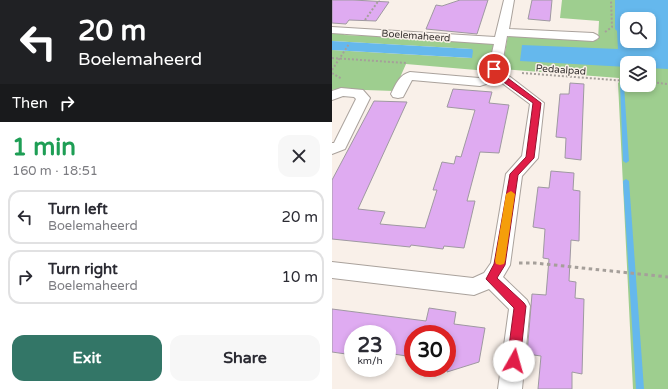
<!DOCTYPE html>
<meta charset="utf-8">
<style>
body{margin:0;font-family:"Varela Round",sans-serif;background:#f7f7f7;color:#2b2b33;height:100vh;display:flex;flex-direction:column;font-size:15px;white-space:nowrap}
*{box-sizing:border-box;margin:0}
p{font-size:13px;color:#7c7c81}
.icon{flex:none;width:22px;height:22px;fill:none;stroke:currentColor;stroke-width:2;stroke-linecap:round;stroke-linejoin:round}
.map{position:relative;flex:1;overflow:hidden}
.sheet{display:flex;flex-direction:column;background:#fff;width:332px}
.sheet>*{flex:none}
.banner{background:#202124;color:#fff;overflow:hidden}
.fabs{position:absolute;left:288px;top:12px;display:grid;gap:8px}
.fabs a{display:grid;place-items:center;width:36px;height:36px;border-radius:8px;background:#fff;box-shadow:0 2px 6px #0003;font-size:20px}
.speed{position:absolute;left:12px;top:325px;display:flex;gap:8px;font-size:20px;font-weight:700;text-align:center}
.speed>*{display:grid;place-content:center;width:52px;height:52px;border-radius:50%;background:#fff;box-shadow:0 2px 6px #0003;line-height:1}
.speed small{font-size:10px;font-weight:400}
.speed .limit{border:6px solid #d22;background:#fff;color:#111}
.pin{position:absolute;display:grid;place-items:center;width:34px;height:34px;color:#fff;margin:-17px;border:2px solid #fff;border-radius:50%;box-shadow:0 1px 4px #0007}
.me{position:absolute;width:44px;margin:-22px;rotate:7deg;stroke-linejoin:round;filter:drop-shadow(0 0 3px #0008)}
.turn{display:flex;align-items:center;gap:14px;height:84px;padding:0 12px;font-size:18px}
.turn .icon{width:52px;height:52px;stroke-width:2.5}
.turn b{display:block;font-size:28px;line-height:34px}
.then{display:flex;align-items:center;height:38px;padding:0 12px;background:#0003;gap:8px;font-size:15px}
.round{display:grid;place-items:center;flex:none;width:42px;height:42px;border-radius:12px;background:#f7f7f7}
.overview{display:flex;align-items:center;justify-content:space-between;height:68px;padding:0 12px}
h1{font-size:24px;font-weight:800;line-height:30px;color:#1e9e55}
.button{display:flex;gap:8px;margin-top:auto;padding:8px 12px}
.button a{flex:1;height:46px;border-radius:12px;background:#337667;color:#fff;font-size:16px;font-weight:800;line-height:46px;text-align:center}
.button a+a{background:#f7f7f7;color:#2b2b33}
ul{padding:0;list-style:none}
li{display:flex;align-items:center;gap:12px;height:54px;margin:0 8px 6px;padding:0 4px;border:2px solid #e1e1e2;border-radius:12px}
li div{flex:1}
li b{display:block;font-size:15px}
li em{font-style:normal}
main{display:flex;flex:1;min-height:0}
.map>svg:first-child{display:block}
.green{fill:#9ece8f;fill-rule:evenodd}
.water{fill:#65b8ed;fill-rule:evenodd}
.lines{fill:none;stroke-linecap:round;stroke-linejoin:round}
.stream{fill:#65b8ed;fill-rule:evenodd}
.building{fill:#dfabf1;stroke:#9f99a1}
.minor-casing{stroke:#aaa29c;stroke-width:2}
.path-far1{stroke:#a59f9a;stroke-width:2;stroke-dasharray:2 2;stroke-linecap:butt}
.path{stroke:#a59f9a;stroke-width:3;stroke-dasharray:3.5 3.5;stroke-linecap:butt}
.minor{fill:#fff;fill-rule:evenodd}
.route{fill:#e11d48;stroke:#92132f}
.slow{fill:#f59e0b}
.labels{text-anchor:middle;stroke-width:3;stroke-linejoin:round;paint-order:stroke}
.far-street-label{font-size:10px;fill:#363230;stroke:#f9f0e9}
</style>
<main>
<section class="sheet">
<div class="banner">
<div class="turn"><svg class="icon" aria-label="left" viewBox="0 0 24 24"><path d="M17 20v-9H6M10 6l-5 5 5 5"/></svg><div><b>20 m</b>Boelemaheerd</div></div>
<div class="then">Then<svg class="icon" aria-label="right" viewBox="0 0 24 24"><path d="M7 20v-9h11M14 6l5 5-5 5"/></svg></div>
</div>
<div class="overview"><div><h1>1 min</h1><p>160 m · 18:51</p></div><a class="round"><svg class="icon" aria-label="close" viewBox="0 0 24 24"><path d="M6 6l12 12M18 6L6 18"/></svg></a></div>
<ul>
<li><svg class="icon" aria-label="left" viewBox="0 0 24 24"><path d="M17 20v-9H6M10 6l-5 5 5 5"/></svg><div><b>Turn left</b><p>Boelemaheerd</p></div><em>20 m</em></li>
<li><svg class="icon" aria-label="right" viewBox="0 0 24 24"><path d="M7 20v-9h11M14 6l5 5-5 5"/></svg><div><b>Turn right</b><p>Boelemaheerd</p></div><em>10 m</em></li>
</ul>
<div class="button"><a>Exit</a><a>Share</a></div>
</section>
<div class="map">
<svg width="336" height="389" viewBox="0 0 336 389">
<rect width="100%" height="100%" fill="#f9f0e9"/>
<g class="green">
<path d="M230 0H336V389H301L286 83 287 82V78L170 69 176 35 266 40 267 21 228 18ZM295 19H317V41H295ZM295 63H317V85H295Z"/>
<polygon points="0,31 11,32 12,35 40,36 164,43 156,71 74,64 62,91 5,89 0,90 0,50 139,58 140,49 0,41"/>
</g>
<g class="water">
<path d="M283 0H336V69L317 68V63H295V67L188 61 190 45 286 49 285 31 283 29ZM306 16 317 19V41H295L292 34 295 29V19H301Z"/>
<polygon points="0,41 140,49 141,51 140,58 0,50"/>
</g>
<g class="lines">
<g class="stream">
<polygon points="288,84 292,84 292,85 297,161 294,163 291,161"/>
<polygon points="294,179 297,181 312,389 304,389 291,181"/>
</g>
</g>
<g class="building">
<polygon points="0,0 21,0 57,2 44,21 17,20 14,24 0,23"/>
<polygon points="128,0 156,0 145,34 94,29 104,5 110,6"/>
<polygon points="200,0 220,0 218,21 196,19"/>
<polygon points="238,83 252,84 249,160 233,158 234,138 224,137 228,94 237,94"/>
<polygon points="121,89 160,92 157,103 177,105 167,153 148,152 135,201 143,201 132,248 112,246 111,249 79,245 78,247 0,239 0,180 42,101 75,102 26,209 53,212 48,224 93,228 105,190 101,190 110,162 122,164 124,156 129,157 143,110 115,107"/>
<polygon points="219,171 242,173 241,190 248,191 247,241 239,240 237,281 244,282 243,298 252,299 250,374 240,372 240,389 206,389 209,356 195,354 200,294 214,295 217,259 211,258 213,229 201,227 206,187 217,188"/>
<polygon points="97,308 124,312 122,324 153,328 147,362 115,372 115,334 81,334 81,357 55,353 55,334 21,334 21,355 0,352 0,309 94,321"/>
</g>
<g class="lines">
<g class="minor-casing">
<g id="minor">
<path d="M172 0H182L177 29 261 33 265 35 267 37 265 39 261 41 175 36 169 70 212 103 206 158 190 176 178 265 171 277 195 300 198 306 190 389H166L177 309 157 289 142 295 0 278V262L141 278 152 273 159 263 174 174 190 156 198 104 166 80 148 86 80 80 71 97 66 98 61 97 59 94C64 84 67 75 78 72L147 78 158 74 156 71 162 44 0 33V27L163 37Z"/>
<polygon points="9,88 31,90 38,98 13,149 0,154 0,143 2,143 24,99 22,97 11,96 0,100 0,91"/>
</g>
</g>
<g class="path-far1">
<polyline points="33,20 47,0"/>
<polyline points="273,32 280,27 279,0"/>
<polyline points="0,58 74,63"/>
<polyline points="0,70 17,44"/>
<polyline points="0,73 10,79"/>
<polyline points="190,73 295,81"/>
<polyline points="317,82 336,84"/>
</g>
<polyline class="path" points="187,263 203,263 336,277"/>
<use href="#minor" class="minor"/>
</g>
<polygon class="route" points="160,67 165,67 165,70 209,103 202,158 186,175 173,265 165,278 192,303 194,306 188,361 186,365 182,367 177,365 175,361 182,308 154,279 162,264 178,174 194,157 201,103 159,73"/>
<polygon class="slow" points="179,191 183,194 173,261 172,264 168,265 164,264 163,261 174,194"/>
<g class="labels">
<g class="far-street-label">
<text transform="translate(84 35) rotate(4)" y="4">Boelemaheerd</text>
<text transform="translate(229 69) rotate(4)" y="4">Pedaalpad</text>
</g>
</g>
</svg>
<div class="fabs">
<a><svg class="icon" aria-label="search" viewBox="0 0 24 24"><circle cx="10" cy="10" r="6"/><path d="M15 15l6 6"/></svg></a>
<a><svg class="icon" aria-label="layers" viewBox="0 0 24 24"><path d="M12 4l9 5-9 5-9-5zM3 14l9 5 9-5"/></svg></a>
</div>
<div class="speed"><div>23<small>km/h</small></div><div class="limit">30</div></div>
<div class="pin" style="left:162px;top:69px;background:#d93025"><svg class="icon" aria-label="arrive" viewBox="0 0 24 24"><path d="M6 21V4h12l-3 4 3 4H6"/></svg></div>
<svg class="me" style="left:182px;top:361px" viewBox="-20 -20 40 40"><circle r="19" fill="#fff"/><path d="M0-13L10 11 0 6-10 11z" fill="#e11d48"/></svg>
</div>
</main>
